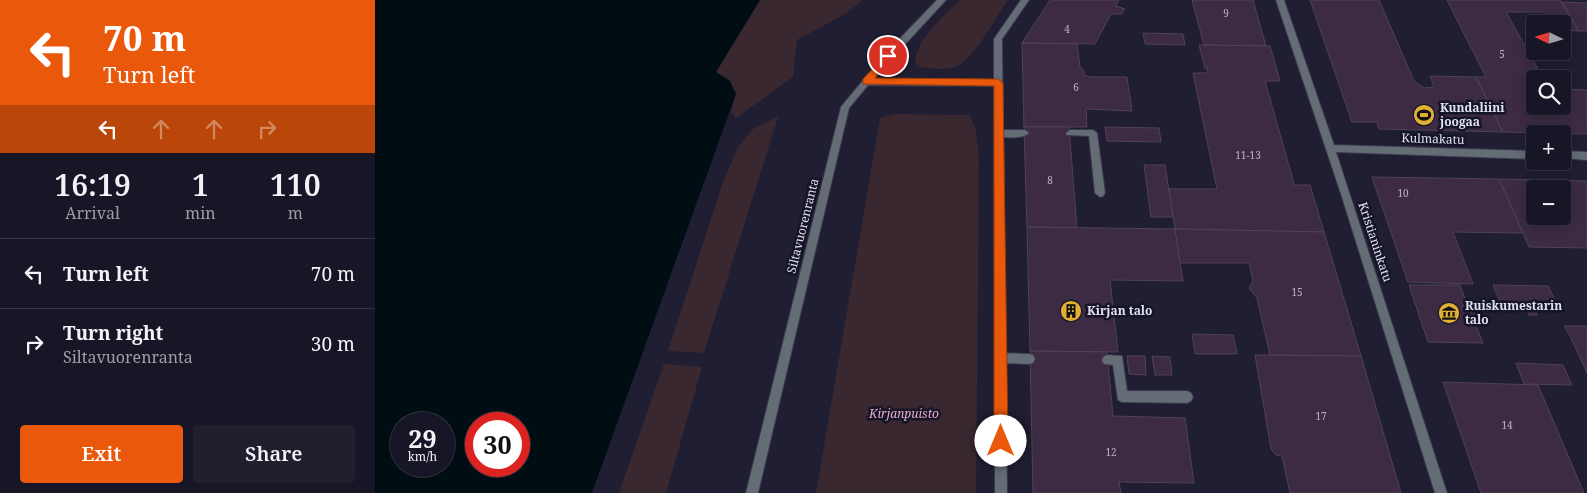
<!DOCTYPE html>
<meta charset="utf-8">
<style>
body{margin:0;font-family:"Noto Serif",serif;background:#201f2e;color:#f1f3f6;height:100vh;display:flex;flex-direction:column;font-size:19px;white-space:nowrap}
*{box-sizing:border-box;margin:0}
p{font-size:16px;color:#9e9fa7}
.icon{flex:none;width:28px;height:28px;fill:none;stroke:currentColor;stroke-width:2;stroke-linecap:round;stroke-linejoin:round}
.map{position:relative;flex:1;overflow:hidden}
.sheet{display:flex;flex-direction:column;background:#171626;width:375px}
.sheet>*{flex:none}
.banner{background:#ea580c;color:#fff;overflow:hidden}
.needle{width:32px;rotate:275deg}
.fabs{position:absolute;left:1151px;top:15px;display:grid;gap:10px}
.fabs a{display:grid;place-items:center;width:45px;height:45px;border-radius:5px;background:#171626;box-shadow:0 2px 12px #0003,0 0 0 1px #363543;font-size:25px}
.speed{position:absolute;left:15px;top:412px;display:flex;gap:10px;font-size:25px;font-weight:700;text-align:center}
.speed>*{display:grid;place-content:center;width:65px;height:65px;border-radius:50%;background:#171626;box-shadow:0 2px 12px #0003,0 0 0 1px #363543;line-height:1}
.speed small{font-size:12px;font-weight:400}
.speed .limit{border:8px solid #d22;background:#fff;color:#111}
.pin{position:absolute;display:grid;place-items:center;width:42px;height:42px;color:#fff;margin:-21px;border:2px solid #fff;border-radius:50%;box-shadow:0 1px 5px #0007}
.me{position:absolute;width:55px;margin:-28px;rotate:0deg;stroke-linejoin:round;filter:drop-shadow(0 0 4px #0008)}
.turn{display:flex;align-items:center;gap:18px;height:105px;padding:0 20px;font-size:22px}
.turn .icon{width:65px;height:65px;stroke-width:2.5}
.turn b{display:block;font-size:35px;line-height:42px}
.lanes{display:flex;align-items:center;height:48px;padding:0 20px;background:#0003;justify-content:center;gap:25px;direction:ltr}
.lanes .off{opacity:.35}
.eta{display:flex;justify-content:space-evenly;align-items:center;height:85px;text-align:center}
.eta b{font-size:30px;font-weight:600;line-height:35px}
.button{display:flex;gap:10px;margin-top:auto;padding:10px 20px}
.button a{flex:1;height:58px;border-radius:5px;background:#ea580c;color:#fff;font-size:20px;font-weight:600;line-height:58px;text-align:center}
.button a+a{background:#201f2e;color:#f1f3f6}
ul{padding:0;list-style:none}
li{display:flex;align-items:center;gap:15px;height:70px;padding:0 20px;border-top:1px solid #363543}
li div{flex:1}
li b{display:block;font-size:19px}
li em{font-style:normal}
main{display:flex;flex:1;min-height:0}
.map>svg:first-child{display:block}
.green{fill:#3a2831}
.water{fill:#000e14;fill-rule:evenodd}
.building{fill:#3c2b43;stroke:#514256;fill-rule:evenodd}
.lines{fill:none;stroke-linecap:round;stroke-linejoin:round}
.lane-casing{stroke:#3a394d;stroke-width:2}
.street-casing{stroke:#3a394d;stroke-width:2}
.lane{fill:#646c75;fill-rule:evenodd}
.street{fill:#646c75;fill-rule:evenodd}
.route{fill:#ea580c;stroke:#983908}
.labels{text-anchor:middle;stroke-width:5;stroke-linejoin:round;paint-order:stroke}
.number-label{font-size:10px;fill:#b8b4c5}
.poi-label{font-size:12px;font-weight:bold;fill:#e1e2f0;stroke:#161528;text-anchor:start}
.street-label{font-size:12px;fill:#e1e2f0;stroke:#161528}
.park-label{font-size:12px;font-style:italic;fill:#eaaecb;stroke:#161528}
</style>
<main>
<section class="sheet">
<div class="banner">
<div class="turn"><svg class="icon" aria-label="left" viewBox="0 0 24 24"><path d="M17 20v-9H6M10 6l-5 5 5 5"/></svg><div><b>70 m</b>Turn left</div></div>
<div class="lanes"><svg class="icon" aria-label="left" viewBox="0 0 24 24"><path d="M17 20v-9H6M10 6l-5 5 5 5"/></svg><svg class="icon off" aria-label="ahead" viewBox="0 0 24 24"><path d="M12 20V5M6 11l6-6 6 6"/></svg><svg class="icon off" aria-label="ahead" viewBox="0 0 24 24"><path d="M12 20V5M6 11l6-6 6 6"/></svg><svg class="icon off" aria-label="right" viewBox="0 0 24 24"><path d="M7 20v-9h11M14 6l5 5-5 5"/></svg></div>
</div>
<div class="eta">
<div><b>16:19</b><p>Arrival</p></div>
<div><b>1</b><p>min</p></div>
<div><b>110</b><p>m</p></div>
</div>
<ul>
<li><svg class="icon" aria-label="left" viewBox="0 0 24 24"><path d="M17 20v-9H6M10 6l-5 5 5 5"/></svg><div><b>Turn left</b></div><em>70 m</em></li>
<li><svg class="icon" aria-label="right" viewBox="0 0 24 24"><path d="M7 20v-9h11M14 6l5 5-5 5"/></svg><div><b>Turn right</b><p>Siltavuorenranta</p></div><em>30 m</em></li>
</ul>
<div class="button"><a>Exit</a><a>Share</a></div>
</section>
<div class="map">
<svg width="1212" height="493" viewBox="0 0 1212 493">
<rect width="100%" height="100%" fill="#1f1e33"/>
<g class="green">
<polygon points="385,0 488,0 472,13 422,40 418,77 361,118 356,111 361,94 341,72"/>
<path d="M585 0H633C622 16 597 62 580 67 569 70 557 69 545 67L540 61C543 37 568 17 585 0Z"/>
<polygon points="520,114 595,115 601,131 604,158 601,493 441,493 505,118"/>
<polygon points="403,117 329,353 293,351 347,185 363,147 379,128"/>
<polygon points="289,364 327,367 291,493 244,493"/>
</g>
<path class="water" d="M0 0H385L341 72 355 81 361 94 217 493H0ZM26 424H69V466H26ZM101 424H144V466H101Z"/>
<g class="building">
<polygon points="675,0 744,0 741,6 750,9 746,14 736,14 720,44 647,43"/>
<polygon points="817,0 878,0 891,46 829,45"/>
<polygon points="935,0 1004,0 1039,81 1049,88 1059,87 1055,76 1101,77 1128,132 1004,129 1002,122 977,122"/>
<polygon points="1072,0 1185,0 1204,31 1188,30 1188,24 1175,24 1168,12 1131,12 1168,78 1159,78 1160,106 1188,106 1188,89 1212,90 1212,134 1128,132 1101,77 1111,77"/>
<polygon points="1187,2 1212,3 1212,31 1204,31"/>
<polygon points="768,33 808,34 810,45 770,44"/>
<polygon points="647,43 702,44 705,67 709,71 709,75 714,77 752,77 757,111 711,109 712,127 649,127"/>
<polygon points="824,45 895,46 905,81 890,81 918,180 919,185 935,185 949,232 800,229 794,189 842,189 818,73 833,73 832,68 830,68"/>
<polygon points="649,127 694,127 702,228 652,227"/>
<polygon points="730,127 784,128 786,142 732,141"/>
<polygon points="769,165 790,165 798,217 776,217"/>
<polygon points="997,177 1124,179 1148,233 1078,232 1098,284 1033,282"/>
<path d="M1124 179 1212 181V248L1154 247ZM1160 189H1188V216H1160Z"/>
<polygon points="652,227 800,229 808,281 735,280 743,352 655,351"/>
<polygon points="800,229 949,232 986,356 895,355 882,298 874,288 878,281 874,263 805,263"/>
<polygon points="1034,285 1085,285 1093,307 1101,307 1106,320 1098,319 1108,343 1053,342"/>
<polygon points="1118,285 1173,286 1184,308 1159,308 1162,315 1154,315 1151,307 1127,306"/>
<polygon points="1189,326 1212,326 1212,373 1195,336"/>
<polygon points="817,334 858,335 862,354 820,354"/>
<polygon points="655,351 732,352 738,416 810,418 819,483 744,482 746,493 658,493"/>
<polygon points="880,355 986,356 1026,493 915,493 907,456 901,455 896,449"/>
<polygon points="752,356 770,356 771,375 754,374"/>
<polygon points="777,356 795,357 797,375 780,375"/>
<polygon points="1141,363 1188,365 1197,385 1149,384"/>
<polygon points="1068,382 1163,385 1209,493 1106,493"/>
</g>
<g class="lines">
<g class="lane-casing">
<g id="lane">
<path d="M623 130H650L654 133C649 139 624 139 619 133Z"/>
<polygon points="695,130 718,130 722,133 730,193 728,196 725,197 720,193 714,136 692,135 691,133"/>
<polygon points="625,353 654,354 658,355 660,359 658,363 654,364 625,363 621,362 619,358 621,354"/>
<polygon points="733,355 747,356 752,391 812,391 816,393 818,397 816,401 812,403 747,402 743,400 738,365 729,364 727,360 729,356"/>
</g>
</g>
<g class="street-casing">
<g id="street">
<polygon points="562,0 571,0 498,79 619,80 619,39 646,0 654,0 627,39 632,493 620,493 619,86 493,85 474,108 383,493 371,493 466,107 510,54"/>
<polygon points="901,0 909,0 959,145 1160,151 1160,159 961,152 1072,493 1060,493 966,194"/>
<polygon points="1188,151 1212,152 1212,160 1188,158"/>
</g>
</g>
<use href="#lane" class="lane"/>
<use href="#street" class="street"/>
</g>
<polygon class="route" points="513,53 518,56 500,78 623,79 628,83 633,441 631,446 626,448 621,446 619,441 619,86 488,84 488,79"/>
<defs>
<g id="stadium-disc" transform="scale(1.125)"><circle r="9.5" fill="#e1af34" stroke="#161528"/><path d="M0-5a6.5 5 0 1 0 0 10a6.5 5 0 1 0 0-10ZM-3.5-1.8h7v3.6h-7Z" fill="#111"/></g>
<g id="building-disc" transform="scale(1.125)"><circle r="9.5" fill="#e1af34" stroke="#161528"/><path d="M-4-6H4V6H1V3H-1V6H-4ZM-2.5-4.3h1.7v1.8h-1.7ZM.8-4.3h1.7v1.8H.8ZM-2.5-1h1.7V.8h-1.7ZM.8-1h1.7V.8H.8Z" fill="#111"/></g>
<g id="museum-disc" transform="scale(1.125)"><circle r="9.5" fill="#e1af34" stroke="#161528"/><path d="M0-6L6-3V-2H-6V-3ZM-5-1h2V3h-2ZM-1-1h2V3h-2ZM3-1h2V3H3ZM-6 4H6V6H-6Z" fill="#111"/></g>
</defs>
<g fill-rule="evenodd">
<use href="#stadium-disc" x="1049" y="115"/>
<use href="#building-disc" x="696" y="311"/>
<use href="#museum-disc" x="1074" y="313"/>
</g>
<g class="labels">
<g class="number-label">
<text x="851" y="17">9</text>
<text x="692" y="33">4</text>
<text x="1127" y="58">5</text>
<text x="701" y="91">6</text>
<text x="873" y="159">11-13</text>
<text x="675" y="184">8</text>
<text x="1028" y="197">10</text>
<text x="922" y="296">15</text>
<text x="946" y="420">17</text>
<text x="1132" y="429">14</text>
<text x="736" y="456">12</text>
</g>
<g class="poi-label">
<text x="1065" y="112">Kundaliini<tspan x="1065" dy="14">joogaa</tspan></text>
<text x="1090" y="310">Ruiskumestarin<tspan x="1090" dy="14">talo</tspan></text>
<text x="712" y="315">Kirjan talo</text>
</g>
<g class="street-label">
<text transform="translate(1058 139) rotate(2)" y="4">Kulmakatu</text>
<text transform="translate(428 226) rotate(-76)" y="4">Siltavuorenranta</text>
<text transform="translate(1000 242) rotate(72)" y="4">Kristianinkatu</text>
</g>
<g class="park-label">
<text x="529" y="418">Kirjanpuisto</text>
</g>
</g>
</svg>
<div class="fabs">
<a><svg class="needle" viewBox="-14 -14 28 28"><path d="M0-13l5 13h-10z" fill="#e53935"/><path d="M0 13l5-13h-10z" fill="#9e9fa7"/></svg></a>
<a><svg class="icon" aria-label="search" viewBox="0 0 24 24"><circle cx="10" cy="10" r="6"/><path d="M15 15l6 6"/></svg></a>
<a>+</a>
<a>−</a>
</div>
<div class="speed"><div>29<small>km/h</small></div><div class="limit">30</div></div>
<div class="pin" style="left:513px;top:56px;background:#d93025"><svg class="icon" aria-label="arrive" viewBox="0 0 24 24"><path d="M6 21V4h12l-3 4 3 4H6"/></svg></div>
<svg class="me" style="left:626px;top:441px" viewBox="-20 -20 40 40"><circle r="19" fill="#fff"/><path d="M0-13L10 11 0 6-10 11z" fill="#ea580c"/></svg>
</div>
</main>
